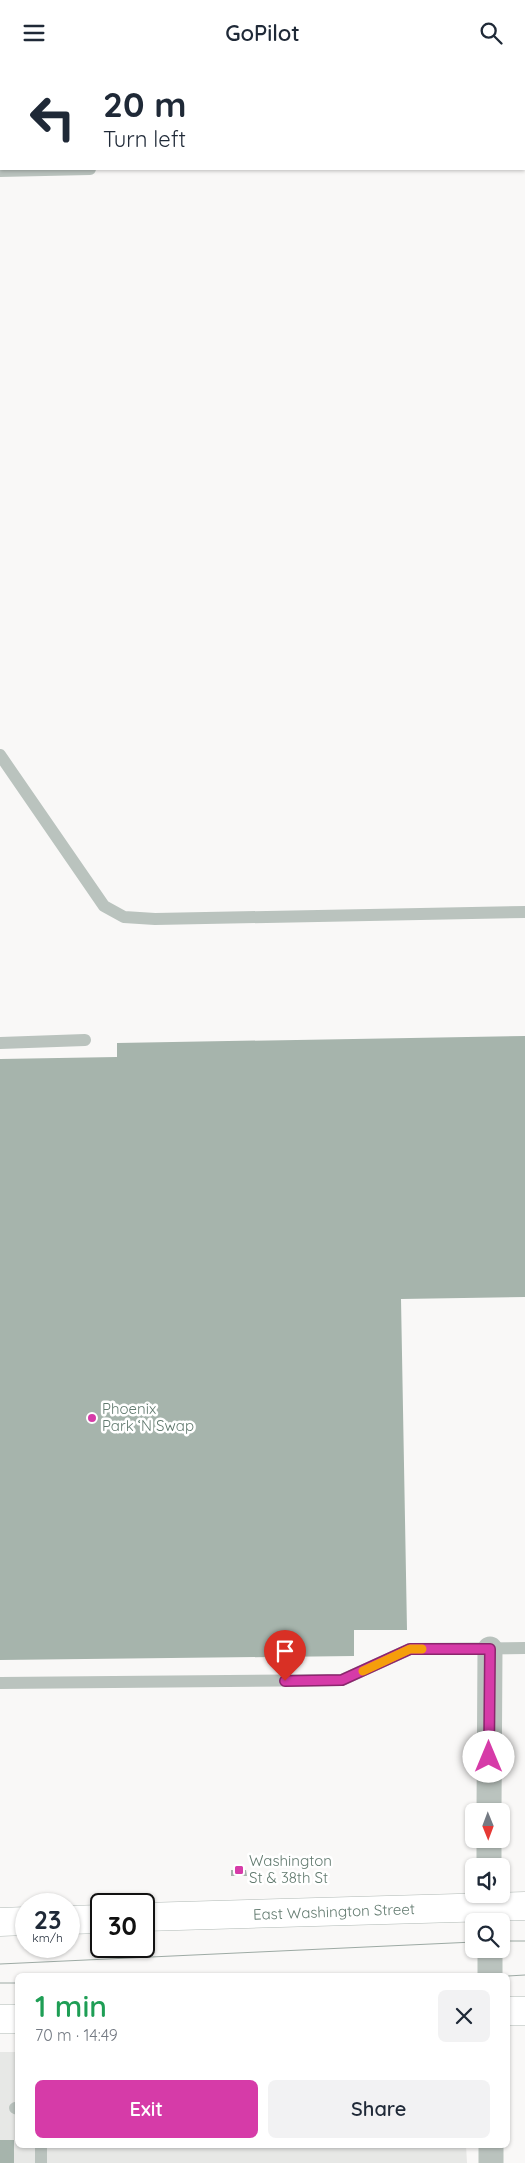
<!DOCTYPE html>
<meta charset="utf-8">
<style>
body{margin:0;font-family:Quicksand,sans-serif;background:#f2f2f3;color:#1f2937;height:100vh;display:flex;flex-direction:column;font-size:19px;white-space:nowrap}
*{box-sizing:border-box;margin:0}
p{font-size:16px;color:#747a83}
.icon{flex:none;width:28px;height:28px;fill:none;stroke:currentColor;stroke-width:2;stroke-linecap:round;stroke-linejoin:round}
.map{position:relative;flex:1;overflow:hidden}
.panel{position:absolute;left:15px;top:1908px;width:495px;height:175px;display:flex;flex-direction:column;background:#fff;border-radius:8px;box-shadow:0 1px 4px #0004}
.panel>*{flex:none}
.top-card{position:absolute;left:0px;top:0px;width:525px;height:105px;box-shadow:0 1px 4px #0004;background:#fff;color:#1f2937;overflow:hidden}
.needle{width:32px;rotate:179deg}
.fabs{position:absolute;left:465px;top:1738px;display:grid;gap:10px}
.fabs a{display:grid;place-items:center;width:45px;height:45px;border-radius:8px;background:#fff;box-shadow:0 1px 4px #0004;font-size:25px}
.speed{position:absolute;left:15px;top:1828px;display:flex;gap:10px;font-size:25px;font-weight:700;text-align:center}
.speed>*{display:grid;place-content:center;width:65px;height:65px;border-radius:50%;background:#fff;box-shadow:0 1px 4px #0004;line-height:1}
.speed small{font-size:12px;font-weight:400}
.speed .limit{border:2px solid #111;border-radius:8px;background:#fff;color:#111}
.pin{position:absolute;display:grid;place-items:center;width:42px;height:42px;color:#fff;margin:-51px -21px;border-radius:50% 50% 50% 0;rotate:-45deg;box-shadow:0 0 5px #0007}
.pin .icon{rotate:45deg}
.me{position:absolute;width:55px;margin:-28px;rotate:0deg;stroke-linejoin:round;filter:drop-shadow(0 0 4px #0008)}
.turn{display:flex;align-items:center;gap:18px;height:105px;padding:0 20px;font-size:22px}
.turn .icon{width:65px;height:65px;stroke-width:2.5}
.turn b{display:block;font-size:35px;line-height:42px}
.round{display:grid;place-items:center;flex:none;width:52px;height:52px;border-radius:8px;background:#f2f2f3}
.headline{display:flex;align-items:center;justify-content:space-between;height:85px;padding:0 20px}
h1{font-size:30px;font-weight:600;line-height:38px;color:#1e9e55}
.button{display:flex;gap:10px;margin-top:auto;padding:10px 20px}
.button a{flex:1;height:58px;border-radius:8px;background:#d63ba8;color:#fff;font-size:20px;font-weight:600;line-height:58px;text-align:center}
.button a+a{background:#f2f2f3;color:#1f2937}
header{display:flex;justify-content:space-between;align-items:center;height:65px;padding:0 20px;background:#fff;font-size:22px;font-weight:600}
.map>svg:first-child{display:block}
.built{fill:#e7e8e6}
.building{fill:#a6b4ac}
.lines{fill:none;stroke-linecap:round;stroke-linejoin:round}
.primary-casing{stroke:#b0b9b5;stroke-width:29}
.lane{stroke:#bac3be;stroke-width:12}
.street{stroke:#bac3be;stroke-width:25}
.primary{stroke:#fff;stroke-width:28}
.tram{stroke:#9daaa4;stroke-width:1}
.rail{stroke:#9daaa4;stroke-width:4;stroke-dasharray:8 4;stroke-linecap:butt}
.route-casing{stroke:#8b266d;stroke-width:12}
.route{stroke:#d63ba8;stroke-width:9}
.slow{stroke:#f59e0b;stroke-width:9}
.poi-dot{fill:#d63ba8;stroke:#fff;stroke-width:2}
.labels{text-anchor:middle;stroke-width:5;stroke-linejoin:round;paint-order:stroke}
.poi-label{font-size:15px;fill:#627a6f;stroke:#fff;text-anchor:start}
.street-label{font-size:15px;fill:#627a6f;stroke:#fff}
</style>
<header><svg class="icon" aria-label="menu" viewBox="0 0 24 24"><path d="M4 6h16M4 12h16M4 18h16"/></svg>GoPilot<svg class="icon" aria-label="search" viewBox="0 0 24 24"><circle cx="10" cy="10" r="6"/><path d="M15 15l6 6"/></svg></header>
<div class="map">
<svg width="525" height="2098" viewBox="0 0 525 2098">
<rect width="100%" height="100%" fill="#f9f8f7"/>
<g class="built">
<polygon points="0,0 525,0 525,61 524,1 1,1 0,68"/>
<polygon points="0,1987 17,1987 18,2080 466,2080 467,2098 0,2098"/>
</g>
<g class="building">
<polygon points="525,971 525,1232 401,1234 407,1565 354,1565 354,1591 0,1595 0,994 117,992 117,978"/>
<polygon points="231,1805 246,1805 247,1811 231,1811"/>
<rect x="0" y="2075" width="14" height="23"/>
</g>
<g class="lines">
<g class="primary-casing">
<g id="primary">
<polyline points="144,1852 525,1841"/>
<polyline points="69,1855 101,1854"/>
<polyline points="0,1857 26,1856"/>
<polyline points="508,1946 525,1946"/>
<polyline points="0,1954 18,1954"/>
</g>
</g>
<g class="lane">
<polyline points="524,95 525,95"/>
<polyline points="0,106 90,104"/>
<polyline points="0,690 104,841 124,852 155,854 525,847"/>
<polyline points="0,978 85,975"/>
<polyline points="0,1618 342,1615 410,1584 525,1583"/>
<polyline points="15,2043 18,2044"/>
<polyline points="41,2098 41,2080"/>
</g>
<g class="street">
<polyline points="489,1746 490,1584"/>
<polyline points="489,1801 489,1774"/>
<polyline points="490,1884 490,1910"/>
<polyline points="491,2098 491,2080"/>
</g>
<use href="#primary" class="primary"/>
<g class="tram">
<polyline points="501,1876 525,1876"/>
<polyline points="0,1899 474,1877"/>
<polyline points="508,1911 525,1910"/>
<polyline points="0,1918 18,1918"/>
</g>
<g class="rail">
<polyline points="524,18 525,18"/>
<polyline points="0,28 1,28"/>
</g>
</g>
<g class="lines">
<g class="route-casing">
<polyline id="route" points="285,1616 342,1615 410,1584 490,1584 489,1692"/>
</g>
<use href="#route" class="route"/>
<polyline class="slow" points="363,1606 410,1584 422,1584"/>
</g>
<g class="poi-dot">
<circle cx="92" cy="1353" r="5"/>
<rect x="234" y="1800" width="10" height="10" rx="2.5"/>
</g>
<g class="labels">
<g class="poi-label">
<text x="102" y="1349">Phoenix<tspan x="102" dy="17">Park ‘N Swap</tspan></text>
<text x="249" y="1801">Washington<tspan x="249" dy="17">St &amp; 38th St</tspan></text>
</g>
<g class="street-label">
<text transform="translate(334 1847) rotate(-2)" y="5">East Washington Street</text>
</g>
</g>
</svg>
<div class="fabs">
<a><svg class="needle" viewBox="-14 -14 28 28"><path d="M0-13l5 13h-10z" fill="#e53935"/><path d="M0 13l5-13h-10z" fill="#747a83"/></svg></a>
<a><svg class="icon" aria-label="sound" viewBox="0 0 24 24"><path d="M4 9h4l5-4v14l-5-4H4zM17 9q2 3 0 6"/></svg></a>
<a><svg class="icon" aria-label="search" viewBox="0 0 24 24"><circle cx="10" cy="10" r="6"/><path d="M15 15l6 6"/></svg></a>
</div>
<div class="speed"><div>23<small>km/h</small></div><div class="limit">30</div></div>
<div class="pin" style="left:285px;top:1616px;background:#d93025"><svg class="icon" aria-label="arrive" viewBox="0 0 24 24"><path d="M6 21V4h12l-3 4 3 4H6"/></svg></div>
<svg class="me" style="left:489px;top:1692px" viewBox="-20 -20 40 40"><circle r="19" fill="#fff"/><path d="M0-13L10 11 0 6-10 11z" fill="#d63ba8"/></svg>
<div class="top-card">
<div class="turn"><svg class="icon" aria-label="left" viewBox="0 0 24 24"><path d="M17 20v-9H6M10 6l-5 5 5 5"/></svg><div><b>20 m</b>Turn left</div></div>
</div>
<section class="panel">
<div class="headline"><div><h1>1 min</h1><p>70 m · 14:49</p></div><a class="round"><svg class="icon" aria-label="close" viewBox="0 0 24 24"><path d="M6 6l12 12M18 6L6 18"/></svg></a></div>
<div class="button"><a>Exit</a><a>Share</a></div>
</section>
</div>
